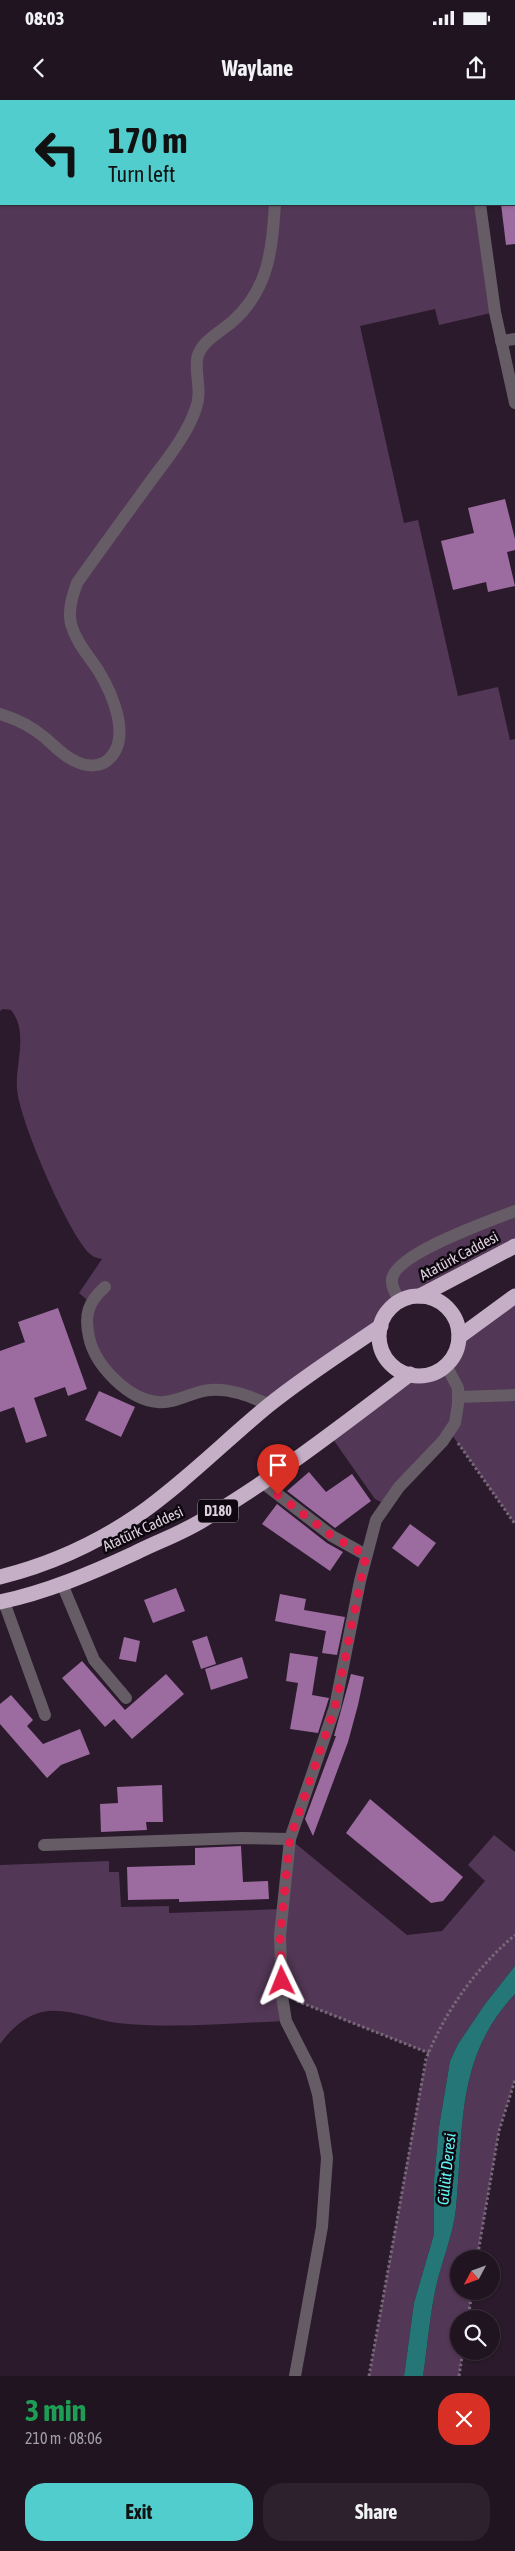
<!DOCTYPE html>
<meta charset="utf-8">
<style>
body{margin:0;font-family:"Asap Condensed",sans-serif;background:#2d212d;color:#f1f3f6;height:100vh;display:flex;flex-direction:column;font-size:19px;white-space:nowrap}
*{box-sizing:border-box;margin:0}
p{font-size:16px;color:#a29ea5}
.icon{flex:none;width:28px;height:28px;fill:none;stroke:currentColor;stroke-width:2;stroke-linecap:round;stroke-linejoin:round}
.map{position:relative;height:2276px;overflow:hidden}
.side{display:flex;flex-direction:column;background:#201420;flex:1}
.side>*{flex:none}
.hud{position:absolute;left:0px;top:0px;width:515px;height:105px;box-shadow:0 1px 4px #0004,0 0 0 1px #3d333e;background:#52cdcd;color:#111;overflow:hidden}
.needle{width:32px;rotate:229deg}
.controls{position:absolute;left:450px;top:2150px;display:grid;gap:10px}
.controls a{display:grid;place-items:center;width:50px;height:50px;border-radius:50%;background:#201420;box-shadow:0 1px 4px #0004,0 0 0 1px #3d333e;font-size:25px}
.pin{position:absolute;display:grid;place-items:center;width:42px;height:42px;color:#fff;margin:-51px -21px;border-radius:50% 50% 50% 0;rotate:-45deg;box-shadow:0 0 5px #0007}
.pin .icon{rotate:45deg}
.me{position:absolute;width:55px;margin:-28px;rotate:358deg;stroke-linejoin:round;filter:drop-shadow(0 0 4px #0008)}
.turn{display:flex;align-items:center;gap:18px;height:105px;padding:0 25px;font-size:22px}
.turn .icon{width:65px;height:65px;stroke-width:2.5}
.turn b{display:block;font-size:35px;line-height:42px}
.round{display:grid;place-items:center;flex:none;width:52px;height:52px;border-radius:20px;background:#2d212d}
.overview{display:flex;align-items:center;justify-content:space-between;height:85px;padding:0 25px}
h1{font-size:30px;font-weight:700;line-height:38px;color:#1e9e55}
.button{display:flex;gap:10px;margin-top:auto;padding:10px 25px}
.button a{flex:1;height:58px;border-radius:20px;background:#52cdcd;color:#111;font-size:20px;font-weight:700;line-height:58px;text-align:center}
.button a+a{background:#2d212d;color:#f1f3f6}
.status{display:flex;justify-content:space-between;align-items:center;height:35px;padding:0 25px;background:#201420;direction:ltr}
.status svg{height:14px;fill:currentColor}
header{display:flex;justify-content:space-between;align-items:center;height:65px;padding:0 25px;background:#201420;font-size:22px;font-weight:700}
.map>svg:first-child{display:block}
.green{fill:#533756}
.water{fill:#257677}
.building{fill:#9c6ba0}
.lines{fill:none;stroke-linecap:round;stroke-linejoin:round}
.path{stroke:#776978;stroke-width:3;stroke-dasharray:2.5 2.5;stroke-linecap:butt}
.minor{stroke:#655c65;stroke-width:12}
.highway{stroke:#c5afc7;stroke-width:15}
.route{stroke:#e11d48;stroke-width:9;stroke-dasharray:0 16.2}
.labels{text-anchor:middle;stroke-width:5;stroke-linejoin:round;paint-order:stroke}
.shield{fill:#0e070f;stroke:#9e949f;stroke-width:1}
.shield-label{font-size:14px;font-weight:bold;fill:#dcd1dd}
.street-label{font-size:15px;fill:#dcd1dd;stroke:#0e070f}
.water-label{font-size:16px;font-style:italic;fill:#61f5f6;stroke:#0e070f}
</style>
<div class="status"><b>08:03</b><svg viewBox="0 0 49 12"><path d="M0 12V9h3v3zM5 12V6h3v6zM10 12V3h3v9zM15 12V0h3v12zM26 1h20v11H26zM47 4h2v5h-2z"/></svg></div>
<header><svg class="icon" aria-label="back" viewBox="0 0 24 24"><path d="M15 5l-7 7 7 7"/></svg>Waylane<svg class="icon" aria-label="share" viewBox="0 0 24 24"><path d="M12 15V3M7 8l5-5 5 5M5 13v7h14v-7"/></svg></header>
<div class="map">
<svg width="515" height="2276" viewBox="0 0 515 2276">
<rect width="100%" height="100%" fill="#2a1a2b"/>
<g class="green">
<path d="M0 0H473L1 1V104H480L495 212 439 225 435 209 360 226 404 423 418 420 458 596 498 587 510 640 515 639V1146L420 1196C400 1197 388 1207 381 1226L270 1305 229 1291 159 1302 120 1283 91 1245V1203L79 1193 102 1159C97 1158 93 1157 89 1153 67 1131 19 1019 17 989 15 964 29 932 11 910L3 909 0 911Z"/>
<polygon points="515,1196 515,1424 450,1332 385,1404 375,1399 330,1335 410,1274 426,1275 440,1269 452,1259 459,1237"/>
<path d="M494 1735 515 1752V1866L485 1904 458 1944 450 1961 439 2027 434 2080V2134L414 2203 404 2276H369L421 1983 428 1953 283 1896 286 1921C230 1923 173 1929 118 1923 93 1920 67 1907 42 1912 25 1916 10 1930 0 1944V1765L109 1761V1772H119L121 1807 169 1806V1813L281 1809 290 1739 407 1835 442 1831 485 1781 468 1765Z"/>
<path d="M515 1894V1980L499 2031 477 2159H459V2191H472L468 2219H459V2251H463L459 2276H423C427 2250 429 2223 434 2197 439 2167 453 2138 456 2108 464 2028 455 1958 515 1894Z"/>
</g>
<path class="water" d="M515 1866V1894C455 1958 464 2028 456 2108 453 2138 439 2167 434 2197 429 2223 427 2250 423 2276H404L414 2203 434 2134V2080L439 2027 450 1961 458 1944 485 1904Z"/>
<g class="building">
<polygon points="501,104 515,105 515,144 506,145"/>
<polygon points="505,399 515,439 515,450 507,452 515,486 488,492 486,482 453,490 441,441 474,433 468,408"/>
<polygon points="58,1208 87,1289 68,1296 65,1287 34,1298 47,1336 26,1343 14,1307 0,1312 0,1251 25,1242 18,1222"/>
<polygon points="99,1291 135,1307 121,1337 85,1320"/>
<polygon points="309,1372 326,1392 352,1374 371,1401 335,1428 287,1391"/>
<polygon points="277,1404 327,1443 343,1452 330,1471 262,1424"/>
<polygon points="410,1424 436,1443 418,1467 392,1448"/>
<polygon points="176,1488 185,1511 153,1523 144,1500"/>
<polygon points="280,1494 306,1499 304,1510 345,1517 337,1555 322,1553 326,1531 275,1521"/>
<polygon points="207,1536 216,1564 201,1569 192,1541"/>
<polygon points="124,1537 140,1541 136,1562 119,1559"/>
<polygon points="290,1553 318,1557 312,1595 329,1598 318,1633 290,1629 298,1583 286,1581"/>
<polygon points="242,1557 248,1578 211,1590 205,1569"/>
<polygon points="82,1561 125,1610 166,1574 184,1594 132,1639 114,1619 105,1627 62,1578"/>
<polygon points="351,1574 364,1577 358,1605 348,1642 313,1736 305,1719 336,1636 334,1636"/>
<polygon points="11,1595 33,1620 27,1626 43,1644 80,1629 90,1654 61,1665 47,1678 0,1624 0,1604"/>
<polygon points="162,1685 163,1722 146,1722 147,1730 101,1732 100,1704 118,1703 117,1687"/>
<polygon points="370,1699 463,1777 443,1801 431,1803 346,1733"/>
<polygon points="241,1746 243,1782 268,1781 269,1799 179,1802 179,1799 128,1800 127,1767 195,1765 195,1748"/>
</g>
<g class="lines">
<g class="path">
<polyline points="458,1343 515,1424"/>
<polyline points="297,1901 429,1953"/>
<polyline points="477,2159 499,2031 515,1980"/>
<polyline points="468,2219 472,2191"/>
<path d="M369 2276 426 1959C445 1911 476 1868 515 1835"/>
<polyline points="459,2276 463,2251"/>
</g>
<g class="minor">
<polyline points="272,0 272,1"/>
<polyline points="377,0 378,1"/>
<polyline points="473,0 473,1"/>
<polyline points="514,3 515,3"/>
<polyline points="480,104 495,212 515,303"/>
<polyline points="501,241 515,239"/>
<path d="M0 614C16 619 31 626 44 637 55 646 64 657 77 662 87 667 101 667 109 659 132 637 112 593 98 570 88 555 76 542 71 524 68 510 72 497 77 483 101 449 126 415 150 382 167 359 187 335 196 308 203 289 193 270 198 255 203 240 222 231 233 221 269 189 272 149 275 104"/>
<path d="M105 1187C88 1202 84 1215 89 1237 95 1266 129 1300 158 1302 176 1304 193 1291 210 1290 231 1288 251 1297 270 1305"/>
<path d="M400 1201C396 1194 391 1187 392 1179 396 1153 490 1121 515 1111"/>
<polyline points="458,1297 515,1295"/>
<polyline points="263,1383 332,1436 366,1455"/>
<polyline points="62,1484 94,1560 126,1598"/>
<polyline points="4,1502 45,1615"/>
<polyline points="44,1745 242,1738 290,1739"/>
<polyline points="295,2276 322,2127 327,2058 318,1994 311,1970 286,1921 282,1896 280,1835 290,1739 335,1607 360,1481 376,1420 399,1387 443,1341 455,1323 458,1304 458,1288 446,1265"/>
</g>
<g class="highway">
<polyline points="420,1196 515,1146"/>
<circle cx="419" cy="1236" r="40"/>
<polyline points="459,1237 515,1196"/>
<path d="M0 1477C48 1465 97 1443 138 1415 185 1382 225 1341 269 1305 305 1276 343 1252 381 1226"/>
<path d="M0 1502C47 1492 92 1473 135 1453 157 1442 182 1433 203 1420 276 1377 343 1325 410 1274"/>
</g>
</g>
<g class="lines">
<polyline class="route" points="278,1395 332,1436 366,1455 335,1607 290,1739 280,1835 282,1881"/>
</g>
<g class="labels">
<rect class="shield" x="198" y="1399.5" width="40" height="23" rx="4"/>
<g class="shield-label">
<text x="218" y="1416">D180</text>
</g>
<g class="street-label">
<text transform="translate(459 1156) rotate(-28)" y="5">Atatürk Caddesi</text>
<text transform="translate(143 1429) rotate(-25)" y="5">Atatürk Caddesi</text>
</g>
<g class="water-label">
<text transform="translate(446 2069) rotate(-84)" y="6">Gülüt Deresi</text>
</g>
</g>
</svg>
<div class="controls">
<a><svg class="needle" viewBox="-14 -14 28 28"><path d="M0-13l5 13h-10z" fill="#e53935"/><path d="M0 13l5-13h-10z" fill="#a29ea5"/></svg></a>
<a><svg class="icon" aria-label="search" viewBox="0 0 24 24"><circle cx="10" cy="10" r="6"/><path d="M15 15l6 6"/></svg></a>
</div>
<div class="pin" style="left:278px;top:1395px;background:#d93025"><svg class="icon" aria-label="arrive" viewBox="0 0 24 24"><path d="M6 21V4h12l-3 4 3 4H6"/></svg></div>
<svg class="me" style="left:282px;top:1881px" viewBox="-20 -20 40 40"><path d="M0-17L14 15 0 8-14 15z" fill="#e11d48" stroke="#fff" stroke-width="4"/></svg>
<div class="hud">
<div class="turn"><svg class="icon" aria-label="left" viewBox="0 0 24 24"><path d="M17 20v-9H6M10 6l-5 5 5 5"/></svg><div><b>170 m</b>Turn left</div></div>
</div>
</div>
<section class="side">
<div class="overview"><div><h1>3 min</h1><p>210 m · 08:06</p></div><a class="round" style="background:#d93025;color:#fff"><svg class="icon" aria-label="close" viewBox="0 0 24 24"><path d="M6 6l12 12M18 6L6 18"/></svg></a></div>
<div class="button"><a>Exit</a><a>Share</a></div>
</section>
